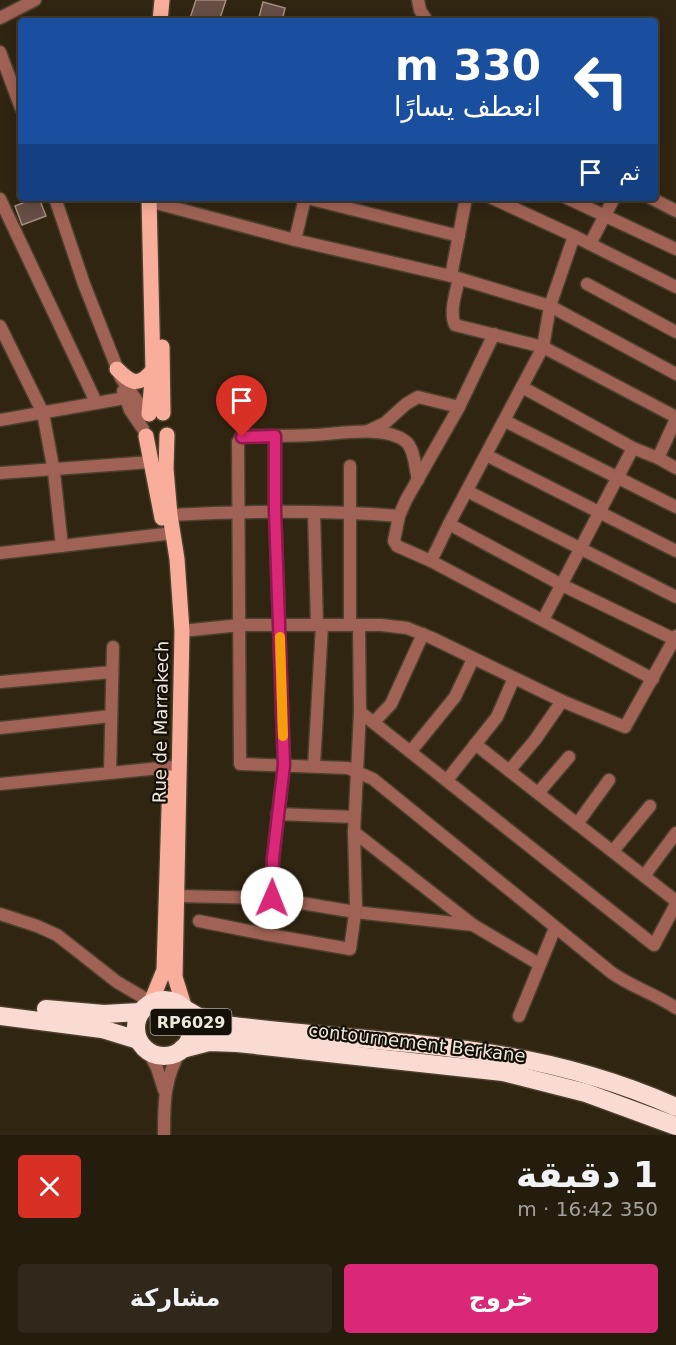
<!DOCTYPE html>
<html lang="ar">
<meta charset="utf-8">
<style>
body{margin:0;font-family:"DejaVu Sans","Noto Sans Arabic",sans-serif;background:#30291b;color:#f1f3f6;direction:rtl;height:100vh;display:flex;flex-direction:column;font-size:22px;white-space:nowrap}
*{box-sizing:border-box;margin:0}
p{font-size:20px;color:#a3a19d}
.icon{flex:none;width:33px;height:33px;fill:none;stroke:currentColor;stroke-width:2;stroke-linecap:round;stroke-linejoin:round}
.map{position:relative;height:1135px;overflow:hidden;direction:ltr}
.details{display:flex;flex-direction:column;background:#241c0d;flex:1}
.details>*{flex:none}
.guide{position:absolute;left:18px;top:18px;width:640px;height:183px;border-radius:6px;box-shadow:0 3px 15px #0003,0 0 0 2px #413a2e;direction:rtl;background:#1a4fa0;color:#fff;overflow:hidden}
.pin{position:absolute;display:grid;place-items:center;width:51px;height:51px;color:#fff;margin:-62px -26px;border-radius:50% 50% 50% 0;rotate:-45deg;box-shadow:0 0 6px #0007}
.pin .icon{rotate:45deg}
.me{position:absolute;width:66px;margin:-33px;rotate:1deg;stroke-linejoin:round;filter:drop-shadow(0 0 4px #0008)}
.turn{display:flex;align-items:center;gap:21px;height:126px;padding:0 18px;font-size:27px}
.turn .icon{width:78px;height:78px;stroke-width:2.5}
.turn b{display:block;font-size:42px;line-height:51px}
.then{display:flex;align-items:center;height:57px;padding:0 18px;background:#0003;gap:12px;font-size:22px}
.round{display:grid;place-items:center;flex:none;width:63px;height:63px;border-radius:6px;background:#30291b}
.headline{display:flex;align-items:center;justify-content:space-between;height:102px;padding:0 18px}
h1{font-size:36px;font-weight:700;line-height:45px}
.action{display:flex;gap:12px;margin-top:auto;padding:12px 18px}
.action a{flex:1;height:69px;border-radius:6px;background:#db2777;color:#fff;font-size:24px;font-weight:700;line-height:69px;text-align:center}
.action a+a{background:#30291b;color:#f1f3f6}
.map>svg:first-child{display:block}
.building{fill:#674e44;stroke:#a68b80;stroke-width:1.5}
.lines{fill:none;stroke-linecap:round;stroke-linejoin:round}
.minor-casing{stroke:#4b402d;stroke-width:15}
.major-casing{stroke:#4b402d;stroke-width:18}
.highway-casing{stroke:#4b402d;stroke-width:21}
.minor{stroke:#9f6254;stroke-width:12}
.major{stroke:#f9ae9b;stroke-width:15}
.highway{stroke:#fadbd3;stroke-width:18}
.route-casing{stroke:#8e194d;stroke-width:15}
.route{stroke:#db2777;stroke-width:10}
.slow{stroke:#f59e0b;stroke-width:10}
.labels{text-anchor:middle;stroke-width:4.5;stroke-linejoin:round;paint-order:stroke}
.shield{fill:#140f07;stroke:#ada69b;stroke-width:1.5}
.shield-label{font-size:16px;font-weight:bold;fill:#eee7db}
.street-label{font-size:18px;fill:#eee7db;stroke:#140f07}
</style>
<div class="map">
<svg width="676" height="1135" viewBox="0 0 676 1135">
<rect width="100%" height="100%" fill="#302511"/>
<g class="building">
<polygon points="196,0 226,0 219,21 198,21 190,18"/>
<polygon points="263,2 285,8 282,21 258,21"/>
<polygon points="36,198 39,198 46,216 22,225 15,206"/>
</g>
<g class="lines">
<g class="minor-casing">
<g id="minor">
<polyline points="418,0 420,10 427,21"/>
<polyline points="0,18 35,0"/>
<polyline points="0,52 21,108"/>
<polyline points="55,198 84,284 121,378 147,415"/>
<polyline points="307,198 459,236"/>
<polyline points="492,198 574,236 676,287"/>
<polyline points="567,198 676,249"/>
<polyline points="651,198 676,211"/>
<polyline points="0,199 96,402"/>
<polyline points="156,203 295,240 451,276 550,306 676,374"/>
<polyline points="295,240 305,198"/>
<polyline points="590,244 614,198"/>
<polyline points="451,276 466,198"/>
<path d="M459 279C456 292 449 312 455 325L543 347 676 417"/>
<polyline points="587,284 676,332"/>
<polyline points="0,326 43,413 54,472 62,546"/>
<polyline points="494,334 459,407 406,500 399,516 394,541 397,546 431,561 653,679"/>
<polyline points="522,387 633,448 658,458"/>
<polyline points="123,391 130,410 143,429"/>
<polyline points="676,419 658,458 676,468"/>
<polyline points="0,420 125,398"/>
<polyline points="505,421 676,507"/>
<polyline points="368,431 385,423 406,404 418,397 459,407"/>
<polyline points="486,455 676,551"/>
<polyline points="350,466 350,625"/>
<polyline points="0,473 151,462"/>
<path d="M418 480C415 469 415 448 405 441 385 425 338 434 313 435 291 436 269 436 247 436L241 437 238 442 240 764 348 768 373 779 612 973C632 987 655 994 676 1008"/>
<polyline points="467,491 676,597"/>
<polyline points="314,512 317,625"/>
<path d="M170 515C247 511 323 510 399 516"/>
<polyline points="449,524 562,585 674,639"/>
<polyline points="0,553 165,534"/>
<polyline points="431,561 449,524 543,347 550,306 574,236"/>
<polyline points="543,620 633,448"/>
<polyline points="182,631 240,625 381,625 407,628 432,638 562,701 625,727 676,636"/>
<polyline points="0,682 112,672"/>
<polyline points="360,712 654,945 676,904"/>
<polyline points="374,722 391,704 423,634"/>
<polyline points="0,728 111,716"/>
<polyline points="475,744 676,901"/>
<polyline points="411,751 455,697 473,659"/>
<polyline points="314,766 322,625"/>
<polyline points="509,771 535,740 562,701"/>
<polyline points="110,773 113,647"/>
<polyline points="447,780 497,717 514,678"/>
<polyline points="0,784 170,767"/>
<polyline points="538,793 569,757"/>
<polyline points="277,814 354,817"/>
<polyline points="577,824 609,780"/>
<polyline points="354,832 473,925 539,964"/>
<polyline points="613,851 650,806"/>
<polyline points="644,876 676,833"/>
<polyline points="178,896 272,898 355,912 473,925"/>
<polyline points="272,898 273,858 284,765 275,511 275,436"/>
<polyline points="0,914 37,926 57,935 117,982 151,1002"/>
<polyline points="199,921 264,934 350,949 356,907 354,832 360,712 359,625"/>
<polyline points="519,1016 555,928"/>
<polyline points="148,1051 157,1068 164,1090"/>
<path d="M164 1135C164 1103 164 1076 182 1049"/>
</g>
</g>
<g class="major-casing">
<g id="major">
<polyline points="160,21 162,0"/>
<polyline points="149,198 153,370 149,414"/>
<polyline points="162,347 163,413"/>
<path d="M117 369C131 383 138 388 153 370"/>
<polyline points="167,435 166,469 170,515 177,559 182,631 175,977 185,1009"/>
<polyline points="146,436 162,518"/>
<polyline points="151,1002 164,970 170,778"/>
</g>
</g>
<g class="highway-casing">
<g id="highway">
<circle cx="164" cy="1028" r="28"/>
<polyline points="46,1009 104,1014 140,1012"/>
<path d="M185 1009 197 1016 225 1025C318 1037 413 1040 506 1056 564 1066 622 1083 676 1107"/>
<polyline points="0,1016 102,1029 138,1040"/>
<polyline points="182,1049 209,1042 237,1043 503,1072 586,1093 676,1126"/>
</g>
</g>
<use href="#minor" class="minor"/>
<use href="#major" class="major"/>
<use href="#highway" class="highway"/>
</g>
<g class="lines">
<g class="route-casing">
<polyline id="route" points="242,437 275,436 275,511 284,765 273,858 272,898"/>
</g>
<use href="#route" class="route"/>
<polyline class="slow" points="280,637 283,736"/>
</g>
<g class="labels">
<rect class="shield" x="150.5" y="1009" width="81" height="26" rx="4.5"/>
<g class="shield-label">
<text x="191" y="1028">RP6029</text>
</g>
<g class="street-label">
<text transform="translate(161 722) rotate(-89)" y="6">Rue de Marrakech</text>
<text transform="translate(417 1043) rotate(7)" y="6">contournement Berkane</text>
</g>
</g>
</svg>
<div class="pin" style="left:242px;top:437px;background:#d93025"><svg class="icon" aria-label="arrive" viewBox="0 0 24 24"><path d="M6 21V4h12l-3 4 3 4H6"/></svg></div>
<svg class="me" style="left:272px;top:898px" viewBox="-20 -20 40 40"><circle r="19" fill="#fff"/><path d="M0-13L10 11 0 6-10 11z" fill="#db2777"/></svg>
<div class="guide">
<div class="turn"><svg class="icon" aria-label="left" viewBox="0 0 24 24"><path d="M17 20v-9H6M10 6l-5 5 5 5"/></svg><div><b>330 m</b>انعطف يسارًا</div></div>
<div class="then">ثم<svg class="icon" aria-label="arrive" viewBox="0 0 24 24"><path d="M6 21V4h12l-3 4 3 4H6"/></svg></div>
</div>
</div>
<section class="details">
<div class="headline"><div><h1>1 دقيقة</h1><p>350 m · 16:42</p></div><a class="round" style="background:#d93025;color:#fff"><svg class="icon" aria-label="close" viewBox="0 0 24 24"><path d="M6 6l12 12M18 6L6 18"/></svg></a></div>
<div class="action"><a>خروج</a><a>مشاركة</a></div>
</section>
